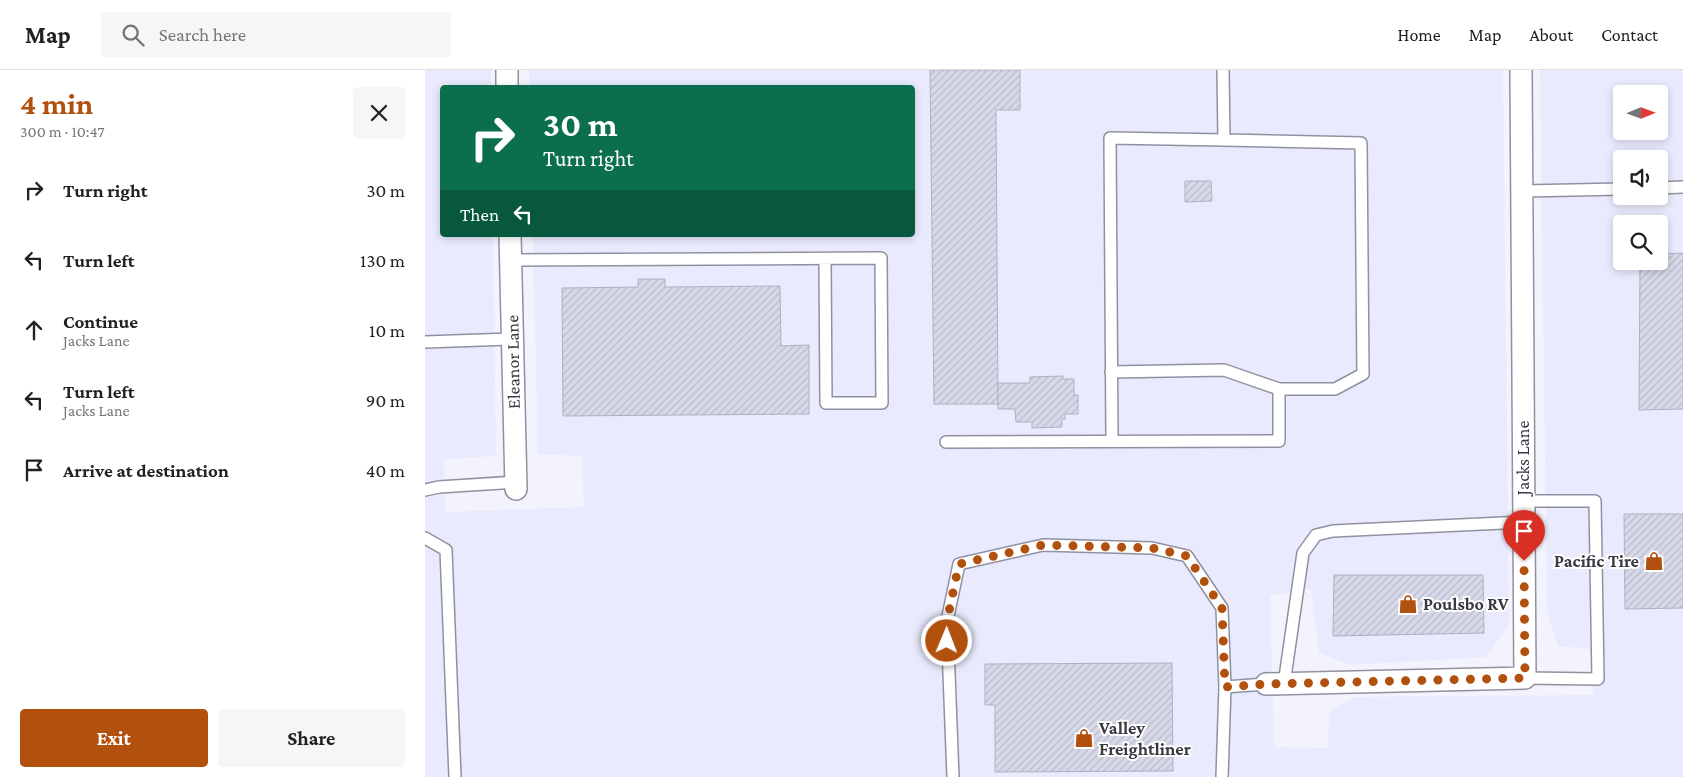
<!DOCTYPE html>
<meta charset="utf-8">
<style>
body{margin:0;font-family:"Crimson Pro",serif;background:#f6f6f6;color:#202124;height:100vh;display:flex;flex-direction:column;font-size:19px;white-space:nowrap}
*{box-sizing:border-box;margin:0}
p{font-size:16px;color:#757577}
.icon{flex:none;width:28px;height:28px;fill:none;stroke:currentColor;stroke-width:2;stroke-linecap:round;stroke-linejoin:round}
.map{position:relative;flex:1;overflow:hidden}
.drawer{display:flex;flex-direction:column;background:#fff;width:425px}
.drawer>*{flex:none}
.hud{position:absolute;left:15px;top:15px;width:475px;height:152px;border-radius:5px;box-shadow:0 2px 8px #0003;background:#0b6e4f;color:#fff;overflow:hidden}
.needle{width:32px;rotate:89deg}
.controls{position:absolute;left:1188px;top:15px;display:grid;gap:10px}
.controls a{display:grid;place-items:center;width:55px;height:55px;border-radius:5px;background:#fff;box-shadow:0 2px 8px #0003;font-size:25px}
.pin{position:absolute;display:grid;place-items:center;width:42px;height:42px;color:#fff;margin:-51px -21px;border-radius:50% 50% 50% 0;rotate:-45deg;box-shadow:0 0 5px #0007}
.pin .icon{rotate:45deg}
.me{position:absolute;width:55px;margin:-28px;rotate:1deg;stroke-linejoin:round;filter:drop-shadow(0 0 4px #0008)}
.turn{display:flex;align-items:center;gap:18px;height:105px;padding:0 20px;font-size:22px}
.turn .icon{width:65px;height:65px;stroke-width:2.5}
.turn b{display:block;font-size:35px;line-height:42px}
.then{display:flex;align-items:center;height:48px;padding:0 20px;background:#0003;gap:10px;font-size:19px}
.round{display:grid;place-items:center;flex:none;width:52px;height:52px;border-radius:5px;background:#f6f6f6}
.overview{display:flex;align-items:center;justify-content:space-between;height:85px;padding:0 20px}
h1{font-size:30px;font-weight:700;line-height:38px;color:#b2510d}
.primary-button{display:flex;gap:10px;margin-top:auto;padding:10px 20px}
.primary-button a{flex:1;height:58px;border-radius:5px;background:#b2510d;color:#fff;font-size:20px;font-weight:700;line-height:58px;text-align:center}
.primary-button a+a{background:#f6f6f6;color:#202124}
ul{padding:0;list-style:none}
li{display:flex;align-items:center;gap:15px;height:70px;padding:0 20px}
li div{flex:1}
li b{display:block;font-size:19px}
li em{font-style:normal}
header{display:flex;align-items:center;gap:30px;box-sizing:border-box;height:70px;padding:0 25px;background:#fff;border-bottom:1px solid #e0e0e0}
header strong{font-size:24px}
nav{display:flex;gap:28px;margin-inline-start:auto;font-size:18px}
.search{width:350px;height:45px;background:#f6f6f6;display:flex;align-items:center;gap:12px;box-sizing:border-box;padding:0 18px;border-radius:5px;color:#757577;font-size:19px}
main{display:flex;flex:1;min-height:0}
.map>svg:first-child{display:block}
.built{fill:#e9eafd;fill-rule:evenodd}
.building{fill:url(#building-hatch);stroke:#afb0bf}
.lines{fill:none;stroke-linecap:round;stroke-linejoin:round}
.service-casing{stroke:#9091a0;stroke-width:14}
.minor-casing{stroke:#9091a0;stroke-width:24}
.service{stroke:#fff;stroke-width:11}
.minor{stroke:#fff;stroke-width:21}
.route{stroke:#b2510d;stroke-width:9;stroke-dasharray:0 16.2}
.labels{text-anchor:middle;stroke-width:4;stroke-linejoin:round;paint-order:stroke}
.street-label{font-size:18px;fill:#393a40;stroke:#fff}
.poi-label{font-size:18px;font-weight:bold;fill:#393a40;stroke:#fff;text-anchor:start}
</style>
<header>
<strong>Map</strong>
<div class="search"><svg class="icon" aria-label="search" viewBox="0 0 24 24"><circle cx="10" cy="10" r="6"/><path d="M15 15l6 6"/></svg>Search here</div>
<nav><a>Home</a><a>Map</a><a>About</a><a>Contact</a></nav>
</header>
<main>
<section class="drawer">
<div class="overview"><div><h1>4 min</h1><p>300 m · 10:47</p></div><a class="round"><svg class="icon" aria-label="close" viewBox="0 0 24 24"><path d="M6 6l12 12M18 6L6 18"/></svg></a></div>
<ul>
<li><svg class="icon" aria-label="right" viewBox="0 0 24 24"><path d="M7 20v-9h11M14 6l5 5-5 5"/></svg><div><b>Turn right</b></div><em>30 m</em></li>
<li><svg class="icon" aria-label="left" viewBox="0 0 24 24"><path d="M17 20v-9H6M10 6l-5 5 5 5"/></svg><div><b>Turn left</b></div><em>130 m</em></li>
<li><svg class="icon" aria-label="ahead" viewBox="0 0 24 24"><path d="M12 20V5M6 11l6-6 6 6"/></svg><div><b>Continue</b><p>Jacks Lane</p></div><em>10 m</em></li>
<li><svg class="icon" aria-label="left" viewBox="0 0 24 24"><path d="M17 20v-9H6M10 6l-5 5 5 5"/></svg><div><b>Turn left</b><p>Jacks Lane</p></div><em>90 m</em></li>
<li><svg class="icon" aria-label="arrive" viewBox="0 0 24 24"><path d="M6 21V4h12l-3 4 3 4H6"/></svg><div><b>Arrive at destination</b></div><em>40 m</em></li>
</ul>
<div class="primary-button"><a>Exit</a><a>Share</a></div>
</section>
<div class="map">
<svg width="1258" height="707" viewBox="0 0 1258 707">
<defs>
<pattern id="building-hatch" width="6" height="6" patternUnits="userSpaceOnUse" patternTransform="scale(1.25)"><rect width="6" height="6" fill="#d7d9e8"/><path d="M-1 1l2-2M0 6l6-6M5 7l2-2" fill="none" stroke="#b9bbc8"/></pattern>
</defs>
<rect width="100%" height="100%" fill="#f2f3fd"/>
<path class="built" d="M0 0H66V17L18 18V165H68L71 386 19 389 20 442 159 437 157 386 113 384 108 165H488V18H104V0H1078L1084 555 1061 587 924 595 894 582 886 519 845 526 849 677 902 678 905 642 930 627 1168 625 1166 579 1133 576 1122 541 1115 0H1258V707H0ZM1196 24H1234V61H1196ZM1196 89H1234V126H1196ZM1196 154H1234V191H1196Z"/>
<g class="building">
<polygon points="505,0 595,0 595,40 571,40 573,334 509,334"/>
<polygon points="760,111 786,111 787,131 760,132"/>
<polygon points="1258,183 1258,339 1214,340 1215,191 1234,191 1234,184"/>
<polygon points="213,209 240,209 240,217 355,216 356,276 384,275 384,344 138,346 137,218 213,217"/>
<polygon points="638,306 638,309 649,309 649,325 653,325 653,344 640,344 640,349 637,349 637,357 607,358 607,352 591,352 590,339 573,339 573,313 605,313 605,307"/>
<polygon points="1199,444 1258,444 1258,538 1200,539"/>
<polygon points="909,505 1058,505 1059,563 908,566"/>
<polygon points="747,593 748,701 570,702 570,635 560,635 560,594"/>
</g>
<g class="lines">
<g class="service-casing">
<g id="service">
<polyline points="1234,118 1258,117"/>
<polyline points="1097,121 1196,119"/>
<polyline points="86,190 456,188 457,333 401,333 400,189"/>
<polyline points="0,272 88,269"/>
<polyline points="686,302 799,300 854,319"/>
<polyline points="687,371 685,68 799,70"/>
<polyline points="521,372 854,371 854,319 910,319 938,304 936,73 799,70 798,0"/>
<polyline points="0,420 14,417 91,412"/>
<polyline points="1099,431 1170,431 1173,609 1100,608"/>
<polyline points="0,468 21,480 30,707"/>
<polyline points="859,614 878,483 891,465 908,461 1099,452"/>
<polyline points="800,617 841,614"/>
<polyline points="528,707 522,551 534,494 618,475 727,478 762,486 797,538 800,617 797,707"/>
</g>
</g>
<g class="minor-casing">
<g id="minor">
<polyline points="82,0 82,18"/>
<polyline points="85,165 91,419"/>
<polyline points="841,614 1100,608 1096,0"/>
</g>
</g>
<use href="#service" class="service"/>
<use href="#minor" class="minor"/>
</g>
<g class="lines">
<polyline class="route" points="522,571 522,551 534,494 618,475 727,478 762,486 797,538 800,617 842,614 1100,608 1099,491"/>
</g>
<defs>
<g id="shop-bare" transform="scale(1.5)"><path d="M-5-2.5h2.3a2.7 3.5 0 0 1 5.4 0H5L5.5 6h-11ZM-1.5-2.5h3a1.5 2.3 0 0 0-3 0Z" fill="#b2510d" stroke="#fff" stroke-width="2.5" paint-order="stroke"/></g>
</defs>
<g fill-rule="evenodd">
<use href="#shop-bare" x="1229" y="491"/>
<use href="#shop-bare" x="983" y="534"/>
<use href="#shop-bare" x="659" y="668"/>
</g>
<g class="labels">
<g class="street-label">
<text transform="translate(88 292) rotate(-91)" y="6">Eleanor Lane</text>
<text transform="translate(1098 388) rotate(-90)" y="6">Jacks Lane</text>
</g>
<g class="poi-label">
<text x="1214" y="497" text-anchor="end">Pacific Tire</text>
<text x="998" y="540">Poulsbo RV</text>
<text x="674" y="664">Valley<tspan x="674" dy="21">Freightliner</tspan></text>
</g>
</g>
</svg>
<div class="controls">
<a><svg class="needle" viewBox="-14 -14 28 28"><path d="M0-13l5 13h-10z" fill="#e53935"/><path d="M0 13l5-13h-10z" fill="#757577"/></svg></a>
<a><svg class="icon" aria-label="sound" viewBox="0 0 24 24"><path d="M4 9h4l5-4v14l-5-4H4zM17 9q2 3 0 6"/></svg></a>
<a><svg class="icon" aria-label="search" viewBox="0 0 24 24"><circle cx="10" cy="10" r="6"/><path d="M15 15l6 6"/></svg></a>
</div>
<div class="pin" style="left:1099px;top:491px;background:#d93025"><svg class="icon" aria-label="arrive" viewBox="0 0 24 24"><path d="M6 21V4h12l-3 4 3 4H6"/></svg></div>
<svg class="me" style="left:522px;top:571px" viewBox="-20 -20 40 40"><circle r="17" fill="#b2510d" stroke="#fff" stroke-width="3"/><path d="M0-11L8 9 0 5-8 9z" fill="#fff"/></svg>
<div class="hud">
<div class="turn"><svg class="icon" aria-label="right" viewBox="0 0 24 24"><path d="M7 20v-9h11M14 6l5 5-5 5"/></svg><div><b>30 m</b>Turn right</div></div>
<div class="then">Then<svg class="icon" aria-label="left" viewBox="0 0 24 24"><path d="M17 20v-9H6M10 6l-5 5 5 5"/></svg></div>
</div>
</div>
</main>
